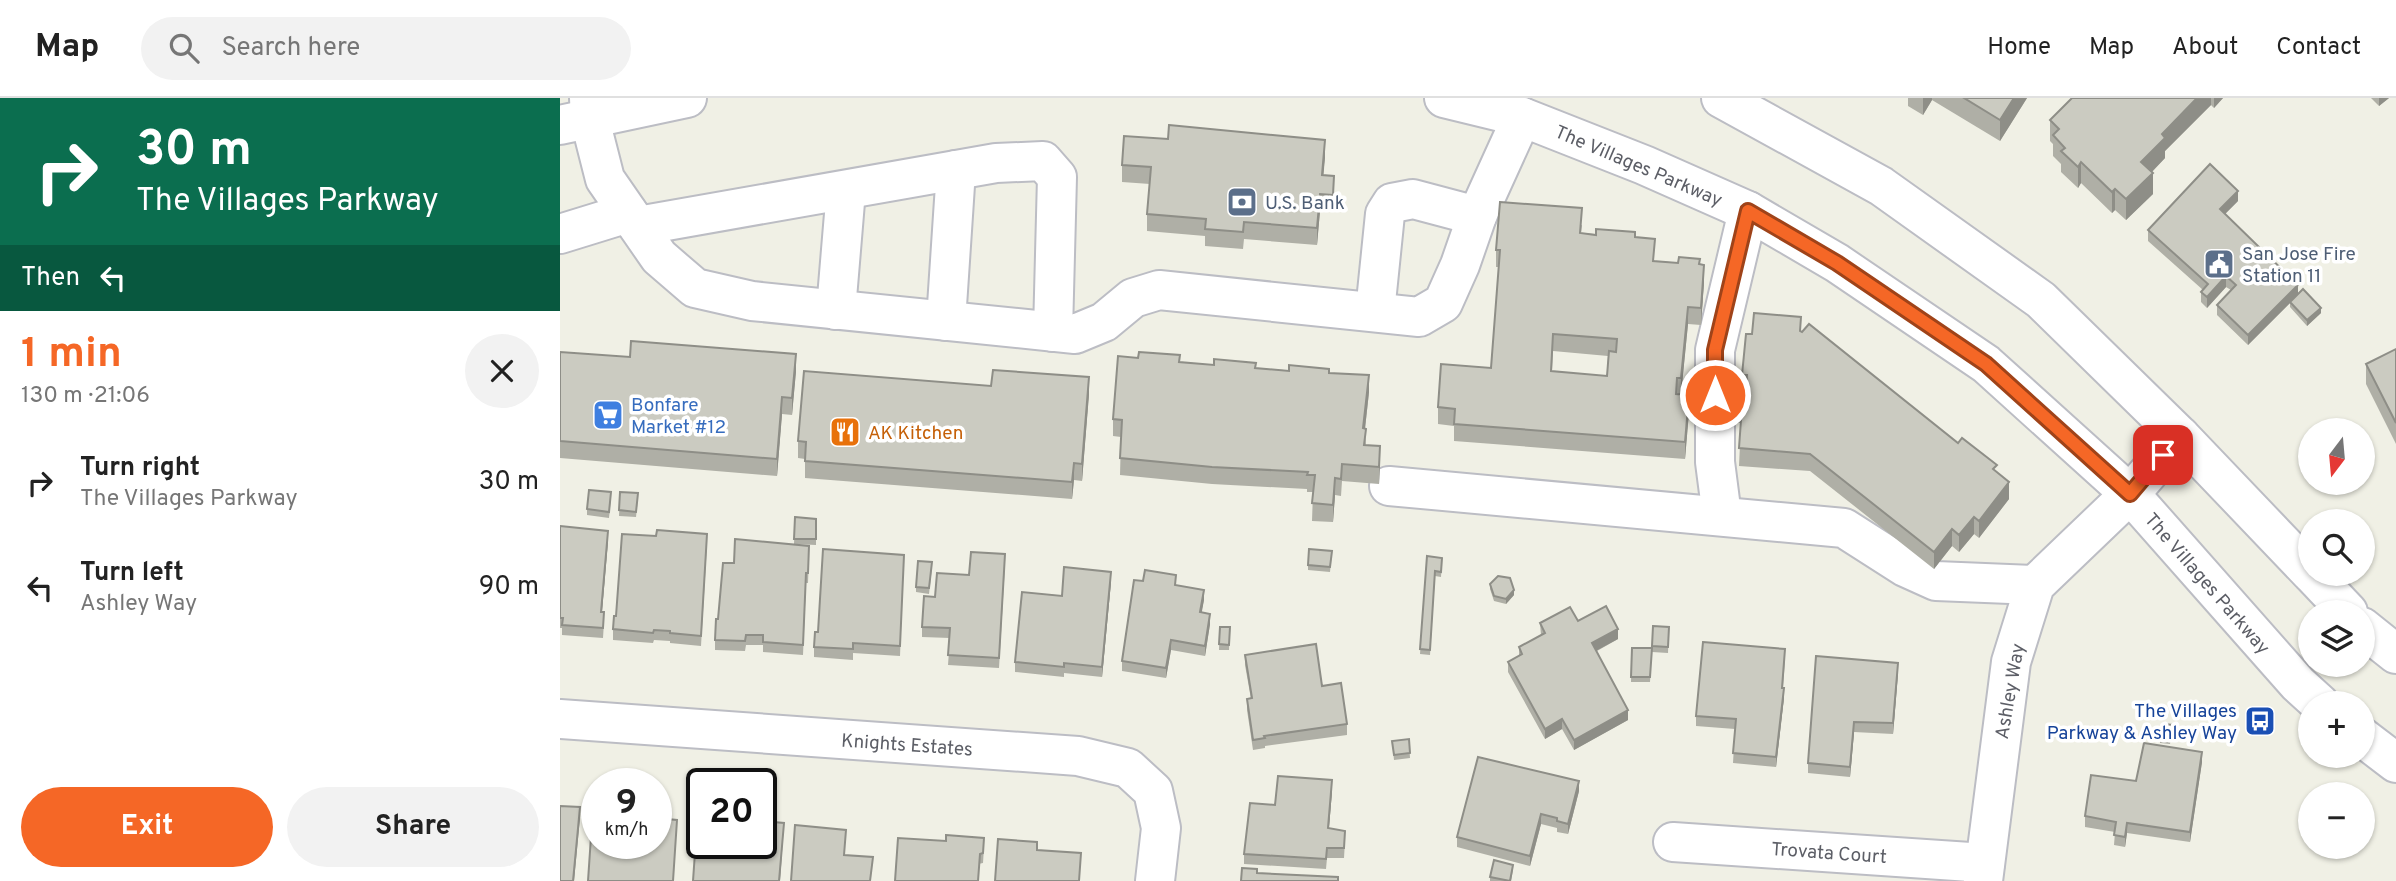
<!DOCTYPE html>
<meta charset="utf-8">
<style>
body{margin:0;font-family:Overpass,sans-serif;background:#f2f2f2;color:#222;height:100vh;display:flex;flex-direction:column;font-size:26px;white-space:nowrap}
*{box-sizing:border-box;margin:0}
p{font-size:23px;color:#767676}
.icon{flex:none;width:38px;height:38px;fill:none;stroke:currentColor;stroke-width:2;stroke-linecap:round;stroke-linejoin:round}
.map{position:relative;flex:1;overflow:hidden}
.drawer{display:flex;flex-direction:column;background:#fff;width:560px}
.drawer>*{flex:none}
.top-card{background:#0b6e4f;color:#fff;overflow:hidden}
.needle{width:46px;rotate:196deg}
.controls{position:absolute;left:1738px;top:320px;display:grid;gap:14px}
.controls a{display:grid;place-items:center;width:77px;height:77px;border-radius:50%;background:#fff;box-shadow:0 2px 5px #0004;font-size:35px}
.speed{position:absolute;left:21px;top:670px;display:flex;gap:14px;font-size:35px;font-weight:700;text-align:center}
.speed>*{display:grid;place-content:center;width:91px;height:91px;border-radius:50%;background:#fff;box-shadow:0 2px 5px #0004;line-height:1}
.speed small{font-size:18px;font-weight:400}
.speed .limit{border:4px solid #111;border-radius:10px;background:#fff;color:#111}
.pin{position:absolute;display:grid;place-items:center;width:60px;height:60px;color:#fff;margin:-30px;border-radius:14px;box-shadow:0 4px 10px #0006}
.me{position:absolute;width:77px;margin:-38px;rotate:0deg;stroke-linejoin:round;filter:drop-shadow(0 0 5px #0008)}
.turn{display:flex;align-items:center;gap:24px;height:147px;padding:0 21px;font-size:32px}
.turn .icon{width:91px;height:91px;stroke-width:2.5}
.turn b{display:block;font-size:49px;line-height:60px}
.then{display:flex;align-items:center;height:66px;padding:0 21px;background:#0003;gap:14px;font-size:26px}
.round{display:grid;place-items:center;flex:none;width:74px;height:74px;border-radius:37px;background:#f2f2f2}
.headline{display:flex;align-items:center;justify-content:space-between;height:119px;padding:0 21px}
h1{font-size:42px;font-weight:700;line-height:52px;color:#f56726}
.primary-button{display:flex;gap:14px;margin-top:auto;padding:14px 21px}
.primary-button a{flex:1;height:80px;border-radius:42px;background:#f56726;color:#fff;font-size:28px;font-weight:700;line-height:80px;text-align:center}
.primary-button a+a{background:#f2f2f2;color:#222}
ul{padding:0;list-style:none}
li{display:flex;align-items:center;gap:21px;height:105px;padding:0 21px}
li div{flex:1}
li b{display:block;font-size:26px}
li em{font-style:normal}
header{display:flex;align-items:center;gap:42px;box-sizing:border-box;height:98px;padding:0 35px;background:#fff;border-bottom:2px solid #e0e0e0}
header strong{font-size:33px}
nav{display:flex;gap:38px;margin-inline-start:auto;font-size:24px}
.search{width:490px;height:63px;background:#f2f2f2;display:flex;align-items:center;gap:18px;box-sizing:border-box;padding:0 24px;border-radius:38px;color:#767676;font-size:26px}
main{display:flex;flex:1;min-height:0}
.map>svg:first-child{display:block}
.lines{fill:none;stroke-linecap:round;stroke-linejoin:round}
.minor-casing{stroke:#bcbdc4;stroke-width:42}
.minor{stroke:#fff;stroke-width:38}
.wall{fill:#afafa6;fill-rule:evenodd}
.shaded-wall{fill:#8e8e87}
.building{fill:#cbcbc1;stroke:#8e8e87;stroke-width:2;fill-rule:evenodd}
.route-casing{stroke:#9f4319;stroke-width:18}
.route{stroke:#f56726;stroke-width:12}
.labels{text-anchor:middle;stroke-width:7;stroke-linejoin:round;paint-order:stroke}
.street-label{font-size:19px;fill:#5c5e66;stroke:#fff}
.service-label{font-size:19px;fill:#4e5e75;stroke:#fff;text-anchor:start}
.shop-label{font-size:19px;fill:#366cbe;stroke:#fff;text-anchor:start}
.food-label{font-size:19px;fill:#c56008;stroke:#fff;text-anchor:start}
.transit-label{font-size:19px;fill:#164399;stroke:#fff;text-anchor:end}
</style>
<header>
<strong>Map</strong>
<div class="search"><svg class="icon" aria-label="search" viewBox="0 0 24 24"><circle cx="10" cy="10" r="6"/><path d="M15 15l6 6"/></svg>Search here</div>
<nav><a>Home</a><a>Map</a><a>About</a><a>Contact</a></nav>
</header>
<main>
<section class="drawer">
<div class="top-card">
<div class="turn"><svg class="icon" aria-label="right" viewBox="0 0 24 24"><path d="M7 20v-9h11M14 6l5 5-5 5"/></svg><div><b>30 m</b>The Villages Parkway</div></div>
<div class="then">Then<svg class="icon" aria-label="left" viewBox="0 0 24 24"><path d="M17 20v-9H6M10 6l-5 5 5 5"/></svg></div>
</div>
<div class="headline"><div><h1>1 min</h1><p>130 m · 21:06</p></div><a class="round"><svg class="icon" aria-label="close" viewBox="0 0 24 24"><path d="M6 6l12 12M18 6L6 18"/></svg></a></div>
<ul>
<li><svg class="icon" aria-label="right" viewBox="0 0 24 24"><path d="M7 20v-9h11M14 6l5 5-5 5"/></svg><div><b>Turn right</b><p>The Villages Parkway</p></div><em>30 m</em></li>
<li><svg class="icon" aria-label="left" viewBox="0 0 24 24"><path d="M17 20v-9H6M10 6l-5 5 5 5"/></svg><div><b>Turn left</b><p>Ashley Way</p></div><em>90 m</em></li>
</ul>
<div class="primary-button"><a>Exit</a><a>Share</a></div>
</section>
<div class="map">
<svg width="1836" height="783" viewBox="0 0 1836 783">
<rect width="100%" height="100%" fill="#f0f0e5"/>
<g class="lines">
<g class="minor-casing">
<g id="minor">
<polyline points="29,0 30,22 45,81 99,159 135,190 192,203 515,236 544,224 573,200 599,192 859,219 883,205 900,167 917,118 962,19"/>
<polyline points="884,0 962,19 1084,67 1188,113 1277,165 1426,266 1570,396 1738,586 1760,606"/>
<polyline points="1161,0 1321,88 1481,202 1620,338 1750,474"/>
<polyline points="0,27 127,0"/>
<polyline points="78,128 436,65 483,63 497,79 493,234"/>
<polyline points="0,136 68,115"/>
<polyline points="276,212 286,92"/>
<polyline points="815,214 825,116 832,105 853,101 917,118"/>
<polyline points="386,223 396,72"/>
<polyline points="829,388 1284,430 1345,469 1376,483 1475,487"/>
<polyline points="1162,418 1155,364 1155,252 1188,113"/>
<polyline points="1752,476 1788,514"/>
<polyline points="1802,529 1836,556"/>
<polyline points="0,621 518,658 568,670 593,693 601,730 595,783"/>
<polyline points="1802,639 1836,665"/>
<polyline points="1113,744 1425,765"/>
<polyline points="1423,783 1451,564 1475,487 1570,396 1620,338"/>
</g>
</g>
<use href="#minor" class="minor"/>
</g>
<g class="wall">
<polygon points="1348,0 1467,0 1440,43 1372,2 1363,17 1348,8"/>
<polygon points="1512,0 1663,0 1654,10 1651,7 1605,53 1605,60 1592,74 1593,96 1566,122 1555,112 1552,115 1521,85 1518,90 1501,74 1501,66 1493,58 1493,46 1490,43 1490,22"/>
<polygon points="1811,0 1829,0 1819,8"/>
<polygon points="765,59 763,77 774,95 773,114 760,113 757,147 684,141 683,151 645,148 645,138 587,133 587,116 590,86 562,84 562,67"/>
<polygon points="1678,103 1665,116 1738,197 1761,215 1747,228 1730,209 1730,205 1688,247 1657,217 1657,207 1671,192 1666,189 1647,210 1641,204 1641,194 1643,192 1588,143 1588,132"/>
<path d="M1022 127 1021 135 1075 139 1095 163 1140 166 1144 184 1141 227 1128 226 1121 296 1129 314 1125 361 894 343V328L878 326V309L931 270 939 169H936V152ZM993 253 1048 258 1047 278 992 273Z"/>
<polygon points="1241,234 1437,374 1449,401 1419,440 1414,436 1399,454 1392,448 1374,471 1250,373 1179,368 1181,325 1175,325 1175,307 1182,291 1182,277"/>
<polygon points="1836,251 1836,346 1806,286 1806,266"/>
<polygon points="0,254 236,273 232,317 222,316 217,378 0,360"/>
<polygon points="620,265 769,275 809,294 805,331 806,347 820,365 819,386 782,383 781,398 775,397 773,424 752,423 753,394 747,394 747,391 652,386 560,377 561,339 553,338 553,321"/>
<polygon points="529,296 522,383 514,382 512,401 245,380 245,361 238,360 238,343"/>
<polygon points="60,394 78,400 76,419 59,418"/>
<polygon points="51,399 49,420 27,417 27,411"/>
<polygon points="235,419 256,421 256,447 234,446"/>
<polygon points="0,428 48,443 42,514 44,524 43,540 2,537 2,530 0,530"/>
<polygon points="147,446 141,548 110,545 110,543 94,542 93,545 53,542 53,531 56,518"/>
<polygon points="772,453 770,474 748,472 748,467"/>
<polygon points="344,457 340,558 293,555 293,562 254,559 254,549 258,534"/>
<polygon points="249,458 248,485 246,485 243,557 203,554 203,547 186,547 185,553 155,552 155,542 158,521 174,465"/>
<polygon points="867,458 882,460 881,479 875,478 870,557 860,556"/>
<polygon points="445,467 439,570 388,567 390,540 362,539 362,529 375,499 409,477"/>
<polygon points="372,469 369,496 356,494 356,489"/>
<polygon points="551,484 542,579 504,575 504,579 455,574 455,564 502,498"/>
<polygon points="930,486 954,497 946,506 934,503 930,491"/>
<polygon points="616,487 644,502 641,515 650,526 645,558 611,552 606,580 562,573 562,563"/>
<polygon points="1018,523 1058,541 1037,553 1068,622 1014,652 1002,631 985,641 948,574 948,564 959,558 959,549 981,537 980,525"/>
<polygon points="1093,528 1109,529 1108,555 1092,554"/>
<polygon points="660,529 670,529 669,552 659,552"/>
<polygon points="1072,550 1092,550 1090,584 1071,584"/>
<polygon points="685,557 762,588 787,626 787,637 705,648 705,650 693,652 687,612 687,601 691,601 685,567"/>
<polygon points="1225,561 1223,590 1224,600 1216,669 1173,665 1175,631 1136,628 1136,618"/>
<polygon points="1338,575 1333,636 1294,634 1290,679 1248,675 1248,665"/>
<polygon points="1613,632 1610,646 1600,645 1600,639"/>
<polygon points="849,641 850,660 834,662 832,643"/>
<polygon points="1642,664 1630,744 1567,735 1565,749 1554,747 1555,734 1525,729 1525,718 1576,683"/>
<polygon points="772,693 769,730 785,743 784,760 767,760 766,771 684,766 684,756 715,707"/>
<polygon points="1019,693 1008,736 997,734 997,730 981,726 970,768 897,749 897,739"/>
<polygon points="424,750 423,765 335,783"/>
<polygon points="953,772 951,783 930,783 930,779"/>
</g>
<g class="shaded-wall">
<polygon points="1363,0 1372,0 1372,2 1363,17"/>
<polygon points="1454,0 1467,0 1440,43 1440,22"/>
<polygon points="1637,0 1651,0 1651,7 1605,53 1605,60 1581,85 1581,64 1602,36"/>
<polygon points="1654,0 1663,0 1654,10"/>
<polygon points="1819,0 1829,0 1819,8"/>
<polygon points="765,42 765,59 762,94 762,77"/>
<polygon points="1521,64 1521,85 1518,90 1518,69"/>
<polygon points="1593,75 1593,96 1566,122 1566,101"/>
<polygon points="774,78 774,95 773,114 773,97"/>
<polygon points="1555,91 1555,112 1552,115 1552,94"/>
<polygon points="1678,93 1678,103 1660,121 1660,111"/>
<polygon points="760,96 760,113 757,147 757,130"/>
<polygon points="1144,167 1144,184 1141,227 1141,210"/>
<polygon points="1666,178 1666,189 1647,210 1647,199"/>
<polygon points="1738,187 1738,197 1688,247 1688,237"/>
<polygon points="1128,209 1128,226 1121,297 1121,280"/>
<polygon points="1761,210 1761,215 1747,228 1747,222"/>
<polygon points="236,256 236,273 232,317 232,300"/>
<polygon points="809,277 809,294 803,348 803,330"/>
<polygon points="529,279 529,296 522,383 522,366"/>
<polygon points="1129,297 1129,314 1125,361 1125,344"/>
<polygon points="222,299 222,316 217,378 217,361"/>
<polygon points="820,348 820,365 819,386 819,369"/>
<polygon points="514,365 514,382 512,401 512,384"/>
<polygon points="775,380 775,397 773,424 773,407"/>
<polygon points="1449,384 1449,401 1419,440 1419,423"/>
<polygon points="1414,419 1414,436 1399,454 1399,437"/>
<polygon points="1392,431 1392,448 1374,471 1374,454"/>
<polygon points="48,433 48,443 41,524 41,514"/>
<polygon points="551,474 551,484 542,579 542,569"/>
<polygon points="644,492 644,502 640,524 640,514"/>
<polygon points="954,492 954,497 946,506 946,501"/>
<polygon points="650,516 650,526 645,558 645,548"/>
<polygon points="1058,531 1058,541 1032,555 1032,545"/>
<polygon points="611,542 611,552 606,580 606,570"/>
<polygon points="1338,565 1338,575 1333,636 1333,625"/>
<polygon points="1224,590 1224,600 1216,669 1216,659"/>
<polygon points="1068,612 1068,622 1014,652 1014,642"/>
<polygon points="1002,621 1002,631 985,641 985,631"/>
<polygon points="1294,624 1294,634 1290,679 1290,669"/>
<polygon points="1642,654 1642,664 1630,744 1630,734"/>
<polygon points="772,682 772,693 768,740 768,730"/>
<polygon points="1019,683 1019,693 1008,736 1008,726"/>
<polygon points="20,709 20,720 14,783 13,783"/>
<polygon points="981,716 981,726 970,768 970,758"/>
<polygon points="224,725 220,783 219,783"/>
<polygon points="1567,725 1567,735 1565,749 1565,739"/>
</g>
<g class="building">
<polygon points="1404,0 1454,0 1440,22"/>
<polygon points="1512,0 1637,0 1602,36 1605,40 1581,64 1593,75 1566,101 1555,91 1552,94 1521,64 1518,69 1501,53 1505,50 1493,37 1499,31 1490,22"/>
<polygon points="609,27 765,42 762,77 774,78 773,97 760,96 757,130 684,124 683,134 645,131 646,121 587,116 591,69 562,67 564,38 608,41"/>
<polygon points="1650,66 1678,93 1660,111 1738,187 1688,237 1657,207 1676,187 1666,178 1647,199 1641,194 1648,186 1588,132"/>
<path d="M940 104 1022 110 1020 135 1036 137V131L1075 134V139L1095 141 1093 163 1118 165 1119 159 1140 161 1139 166 1144 167 1141 210 1128 209 1121 280H1117L1116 296 1129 297 1125 344 894 326 895 311 878 309 881 266 931 270 940 152H936ZM993 236 1057 241 1056 254 1049 253 1047 278 991 273Z"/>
<polygon points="1743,191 1761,210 1747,222 1730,204"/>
<polygon points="1194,215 1241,219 1240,233 1242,234 1249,226 1398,345 1402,340 1437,367 1433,371 1449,384 1419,423 1414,419 1399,437 1392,431 1374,454 1250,356 1179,350 1182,308 1175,307 1176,291 1186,291 1187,277 1182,277 1186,236 1192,236"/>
<polygon points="71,243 236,256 232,300 222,299 217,361 0,343 0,254 70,259"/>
<polygon points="1836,251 1836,325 1806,266"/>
<polygon points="579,254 620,257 619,264 654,267 654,261 696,265 695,270 729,273 729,267 769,271 769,275 809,277 803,330 806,331 804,347 820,348 819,369 782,366 781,381 775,380 773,407 752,405 755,377 747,377 748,374 652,369 560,360 562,322 553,321 558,258 578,260"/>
<polygon points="433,272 529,279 522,366 514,365 512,384 245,363 246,344 238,343 244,273 431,288"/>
<polygon points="29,392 51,394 49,414 27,411"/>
<polygon points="60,394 78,395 76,414 59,412"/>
<polygon points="235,419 256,421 256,441 234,441"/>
<polygon points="0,428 48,433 41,514 44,514 43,530 2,527 3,520 0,520"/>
<polygon points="97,432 147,436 141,538 110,535 110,533 94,532 93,535 53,531 54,518 56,518 62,436 96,438"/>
<polygon points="175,441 249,448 248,475 246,475 243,547 203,544 203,537 186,537 185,543 155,542 156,521 158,521 163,465 174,465"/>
<polygon points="263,451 344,457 340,548 293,545 293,551 254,549 255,534 258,534"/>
<polygon points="749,451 772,453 770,469 748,467"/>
<polygon points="411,454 445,456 439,560 388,557 390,530 362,529 364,498 375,499 377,475 409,477"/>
<polygon points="867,458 882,460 881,474 875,473 870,552 860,551"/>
<polygon points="358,463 372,464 369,490 356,489"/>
<polygon points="504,469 551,474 542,569 504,565 504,569 455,564 462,494 502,498"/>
<polygon points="585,472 616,477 615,487 644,492 640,514 650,516 645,548 611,542 606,570 562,563 574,482 583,483"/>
<polygon points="938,478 950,480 954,492 946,501 934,498 930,486"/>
<polygon points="1046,508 1058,531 1032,545 1068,612 1014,642 1002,621 985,631 948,564 962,556 959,549 985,535 980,525 1010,509 1018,523"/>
<polygon points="1093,528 1109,529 1108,549 1092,548"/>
<polygon points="660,529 670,529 669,547 659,546"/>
<polygon points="1143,544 1225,551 1222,590 1224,590 1216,659 1173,655 1176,621 1136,618"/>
<polygon points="756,546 762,588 781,585 787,626 704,638 705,640 693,642 687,601 692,600 685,557"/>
<polygon points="1072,550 1092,550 1090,579 1071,579"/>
<polygon points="1256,558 1338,565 1333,625 1294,624 1290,669 1248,665"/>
<polygon points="1603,626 1613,627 1610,641 1600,639"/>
<polygon points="849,641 850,655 834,657 832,643"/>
<polygon points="1584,645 1642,654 1630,734 1567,725 1565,739 1554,737 1556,724 1525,718 1531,677 1576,683"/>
<polygon points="918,659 1019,683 1008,726 997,723 997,720 981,716 970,758 897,739"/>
<polygon points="718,678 772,682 768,730 785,733 784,750 767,750 766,761 684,756 690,705 715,707"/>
<polygon points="0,708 20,709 13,783 0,783"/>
<polygon points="33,709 37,710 37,746 96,746 96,720 117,722 113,783 28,783"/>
<polygon points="201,723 224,725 219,783 133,783 136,740 142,740 142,746 164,746 164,751 181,753 182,746 201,746"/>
<polygon points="235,727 286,732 284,757 313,759 310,783 231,783"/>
<polygon points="386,737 424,740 423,755 420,756 418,783 335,783 338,740 386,743"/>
<polygon points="438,741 477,744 477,752 521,755 519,783 435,783"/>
<polygon points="934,762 953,767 950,783 930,779"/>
<polygon points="682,770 697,771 697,775 778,779 778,783 681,783"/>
</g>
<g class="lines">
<g class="route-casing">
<polyline id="route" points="1155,297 1155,252 1188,113 1277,165 1426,266 1570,396 1603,357"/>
</g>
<use href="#route" class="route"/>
</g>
<defs>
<g id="bank-square" transform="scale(1.575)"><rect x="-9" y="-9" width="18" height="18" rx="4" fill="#5c6f8a" stroke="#fff"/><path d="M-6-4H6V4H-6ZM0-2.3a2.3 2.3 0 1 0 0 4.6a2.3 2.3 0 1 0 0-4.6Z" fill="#fff"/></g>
<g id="civic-square" transform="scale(1.575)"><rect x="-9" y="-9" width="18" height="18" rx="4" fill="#5c6f8a" stroke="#fff"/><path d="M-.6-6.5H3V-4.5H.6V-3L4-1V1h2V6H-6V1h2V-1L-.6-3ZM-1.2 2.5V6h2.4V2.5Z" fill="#fff"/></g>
<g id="supermarket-square" transform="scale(1.575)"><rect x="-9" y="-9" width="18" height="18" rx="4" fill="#3f7fe0" stroke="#fff"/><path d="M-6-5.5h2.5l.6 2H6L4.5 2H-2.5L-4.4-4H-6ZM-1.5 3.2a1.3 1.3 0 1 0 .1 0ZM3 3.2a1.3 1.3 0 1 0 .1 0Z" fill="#fff"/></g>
<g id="restaurant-square" transform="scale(1.575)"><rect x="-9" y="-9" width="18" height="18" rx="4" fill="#e8710a" stroke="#fff"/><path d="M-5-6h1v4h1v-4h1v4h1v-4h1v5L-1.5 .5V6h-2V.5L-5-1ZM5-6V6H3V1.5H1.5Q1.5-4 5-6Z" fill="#fff"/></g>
<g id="bus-square" transform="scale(1.575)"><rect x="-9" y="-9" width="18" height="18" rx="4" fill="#1a4fb4" stroke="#fff"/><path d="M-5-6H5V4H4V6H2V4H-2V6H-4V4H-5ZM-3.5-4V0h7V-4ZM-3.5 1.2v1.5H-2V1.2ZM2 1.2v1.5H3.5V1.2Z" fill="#fff"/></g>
</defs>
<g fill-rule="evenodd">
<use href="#bank-square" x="682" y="104"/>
<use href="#civic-square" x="1659" y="166"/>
<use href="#supermarket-square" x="48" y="317"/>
<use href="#restaurant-square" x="285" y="334"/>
<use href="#bus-square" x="1700" y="623"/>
</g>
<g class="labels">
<g class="street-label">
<text transform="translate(1079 67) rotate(23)" y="7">The Villages Parkway</text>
<text transform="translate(1648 485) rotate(49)" y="7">The Villages Parkway</text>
<text transform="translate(1449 593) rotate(-80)" y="7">Ashley Way</text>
<text transform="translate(347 646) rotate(4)" y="7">Knights Estates</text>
<text transform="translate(1269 754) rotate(4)" y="7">Trovata Court</text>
</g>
<g class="service-label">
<text x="705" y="111">U.S. Bank</text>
<text x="1682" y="162">San Jose Fire<tspan x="1682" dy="22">Station 11</tspan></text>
</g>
<g class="shop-label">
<text x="71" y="313">Bonfare<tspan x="71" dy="22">Market #12</tspan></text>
</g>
<g class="food-label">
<text x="308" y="341">AK Kitchen</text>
</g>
<g class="transit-label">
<text x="1677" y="619">The Villages<tspan x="1677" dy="22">Parkway &amp; Ashley Way</tspan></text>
</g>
</g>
</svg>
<div class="controls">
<a><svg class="needle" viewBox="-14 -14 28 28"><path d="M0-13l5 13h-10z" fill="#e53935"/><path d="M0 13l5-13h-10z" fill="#767676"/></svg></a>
<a><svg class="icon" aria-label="search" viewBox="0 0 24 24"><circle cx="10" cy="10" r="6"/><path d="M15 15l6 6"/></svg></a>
<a><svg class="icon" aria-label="layers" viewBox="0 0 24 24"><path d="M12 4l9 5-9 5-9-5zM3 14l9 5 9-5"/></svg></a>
<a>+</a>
<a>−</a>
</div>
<div class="speed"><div>9<small>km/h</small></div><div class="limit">20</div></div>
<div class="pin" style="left:1603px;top:357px;background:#d93025"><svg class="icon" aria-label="arrive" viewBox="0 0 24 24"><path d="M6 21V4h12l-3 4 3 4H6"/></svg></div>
<svg class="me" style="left:1155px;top:297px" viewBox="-20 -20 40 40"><circle r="17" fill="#f56726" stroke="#fff" stroke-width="3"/><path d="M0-11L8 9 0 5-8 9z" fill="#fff"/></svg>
</div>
</main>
